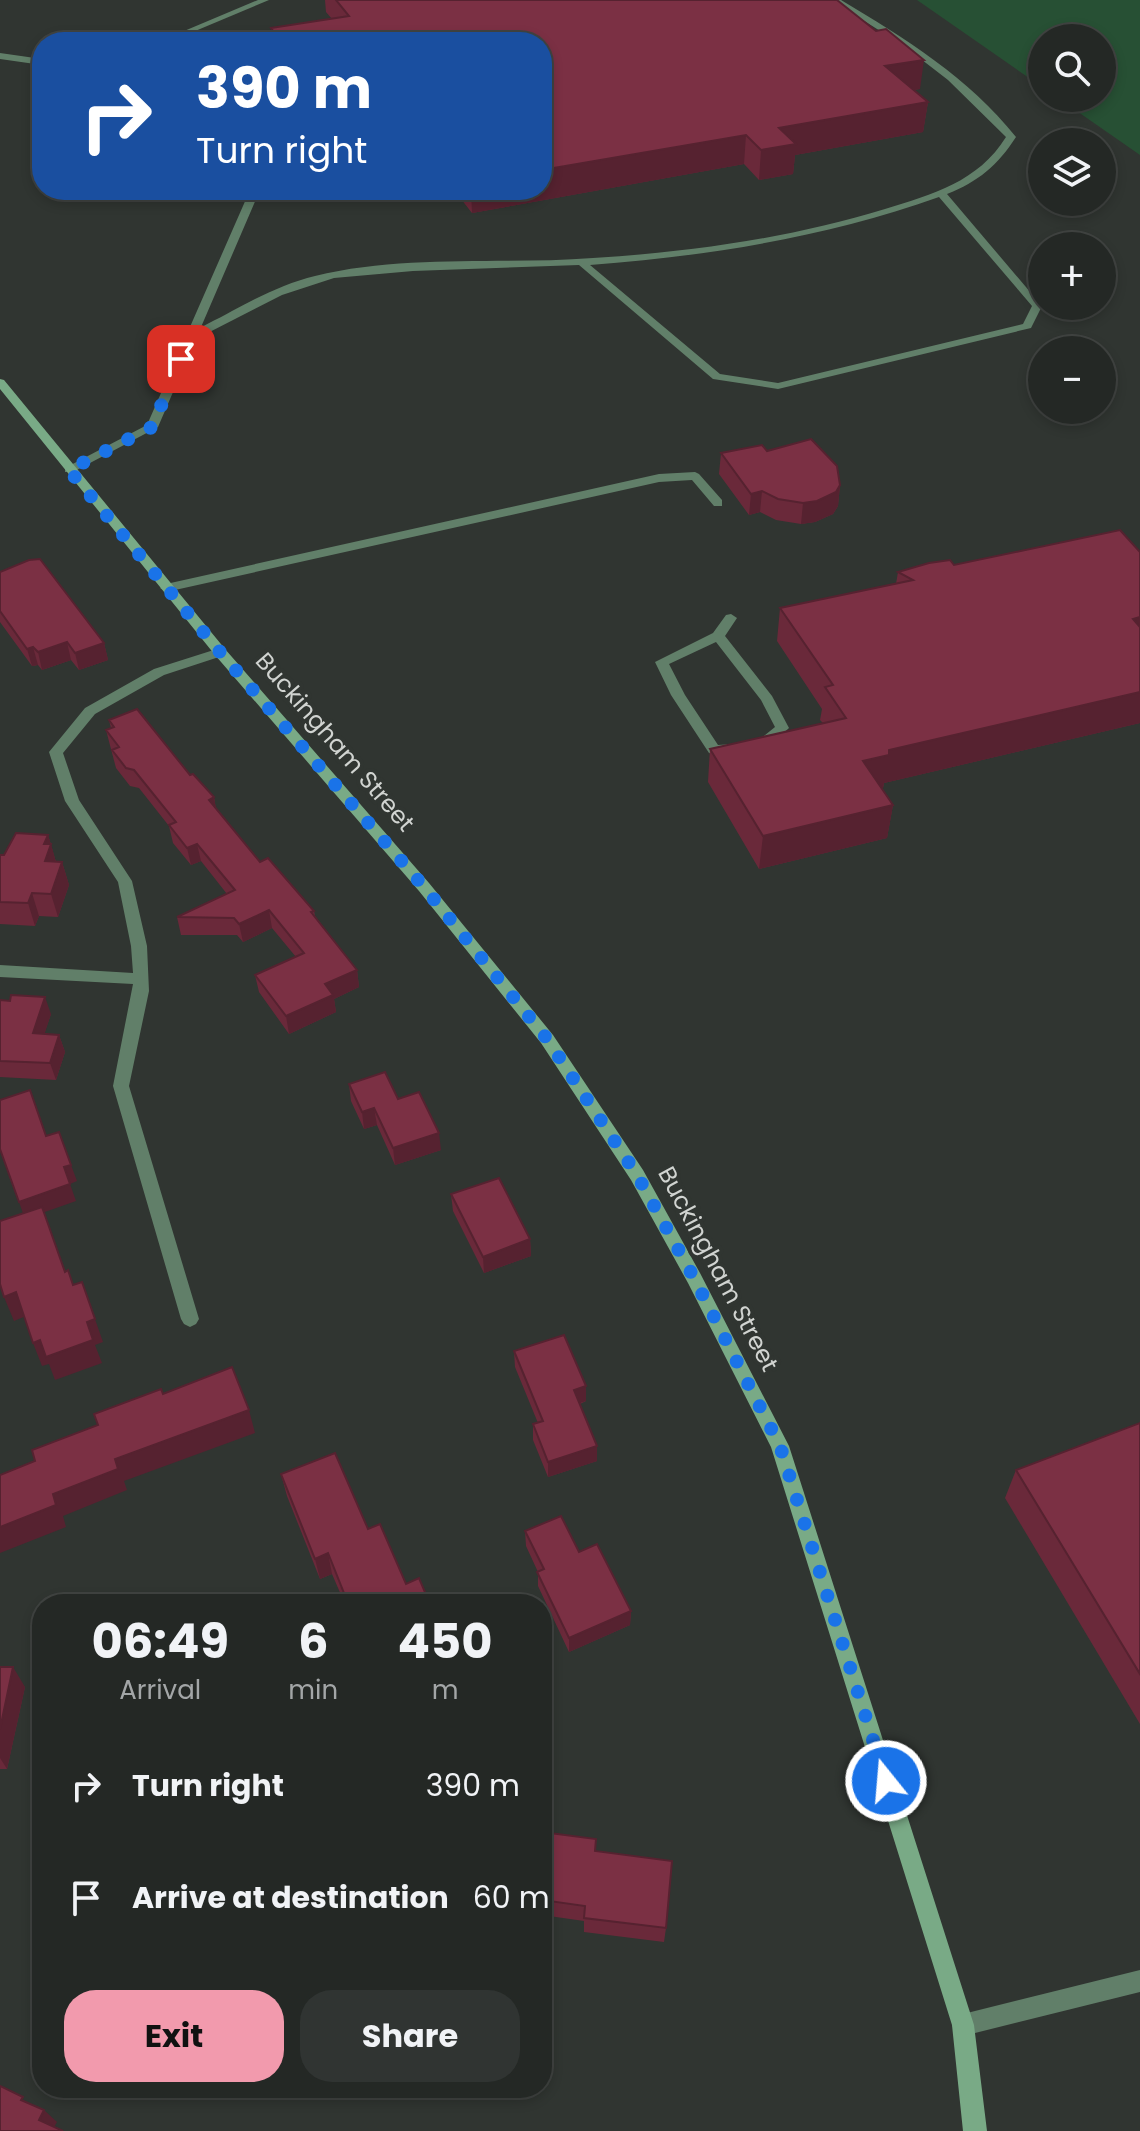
<!DOCTYPE html>
<meta charset="utf-8">
<style>
body{margin:0;font-family:Poppins,sans-serif;background:#303432;color:#f1f3f6;height:100vh;display:flex;flex-direction:column;font-size:30px;white-space:nowrap}
*{box-sizing:border-box;margin:0}
p{font-size:26px;color:#a3a6a7}
.icon{flex:none;width:44px;height:44px;fill:none;stroke:currentColor;stroke-width:2;stroke-linecap:round;stroke-linejoin:round}
.map{position:relative;flex:1;overflow:hidden}
.side{position:absolute;left:32px;top:1594px;width:520px;height:504px;display:flex;flex-direction:column;background:#242825;border-radius:32px;box-shadow:0 4px 12px #0003,0 0 0 2px #414442}
.side>*{flex:none}
.banner{position:absolute;left:32px;top:32px;width:520px;height:168px;border-radius:32px;box-shadow:0 4px 12px #0003,0 0 0 2px #414442;background:#1a4fa0;color:#fff;overflow:hidden}
.tools{position:absolute;left:1028px;top:24px;display:grid;gap:16px}
.tools a{display:grid;place-items:center;width:88px;height:88px;border-radius:50%;background:#242825;box-shadow:0 4px 12px #0003,0 0 0 2px #414442;font-size:40px}
.pin{position:absolute;display:grid;place-items:center;width:68px;height:68px;color:#fff;margin:-34px;border-radius:16px;box-shadow:0 4px 12px #0006}
.me{position:absolute;width:88px;margin:-44px;rotate:343deg;stroke-linejoin:round;filter:drop-shadow(0 0 6px #0008)}
.turn{display:flex;align-items:center;gap:28px;height:168px;padding:0 32px;font-size:36px}
.turn .icon{width:104px;height:104px;stroke-width:2.5}
.turn b{display:block;font-size:56px;line-height:68px}
.eta{display:flex;justify-content:space-evenly;align-items:center;height:136px;text-align:center}
.eta b{font-size:48px;font-weight:700;line-height:56px}
.button{display:flex;gap:16px;margin-top:auto;padding:16px 32px}
.button a{flex:1;height:92px;border-radius:32px;background:#f29aad;color:#111;font-size:32px;font-weight:700;line-height:92px;text-align:center}
.button a+a{background:#303432;color:#f1f3f6}
ul{padding:0;list-style:none}
li{display:flex;align-items:center;gap:24px;height:112px;padding:0 32px}
li div{flex:1}
li b{display:block;font-size:30px}
li em{font-style:normal}
.map>svg:first-child{display:block}
.green{fill:#275034}
.lines{fill:none;stroke-linecap:round;stroke-linejoin:round}
.service{fill:#617f69;fill-rule:evenodd}
.minor{fill:#617f69;fill-rule:evenodd}
.secondary{fill:#79aa86;fill-rule:evenodd}
.wall{fill:#6a293a}
.shaded-wall{fill:#562230}
.building{fill:#7b3044;stroke:#562230;stroke-width:2}
.route{stroke:#1a73e8;stroke-width:14;stroke-dasharray:0 25.2}
.labels{text-anchor:middle;stroke-width:8;stroke-linejoin:round;paint-order:stroke}
.street-label{font-size:24px;fill:#d1d4d1;stroke:#303531}
</style>
<div class="map">
<svg width="1140" height="2131" viewBox="0 0 1140 2131">
<rect width="100%" height="100%" fill="#303531"/>
<polygon class="green" points="917,0 1140,0 1140,155 1058,98 1102,98 1102,38 1042,38 1042,87"/>
<g class="lines">
<g class="service">
<polygon points="258,0 269,0 169,42 158,42"/>
<path d="M831 0H841C905 38 969 78 1016 137 998 165 978 182 947 194L1042 306 1031 328 778 389 713 379 579 265 413 271 334 278 282 295 194 340 185 338C198 327 217 320 232 311 258 297 286 283 315 276 405 254 502 265 593 258 692 252 790 238 885 209 933 194 978 182 1006 137L948 80 904 46ZM939 197 1032 306 1023 324 778 383 720 374 590 265C710 256 826 237 939 197Z"/>
<polygon points="695,472 699,474 722,500 722,506 714,506 692,480 659,482 166,592 160,588 166,584 659,474"/>
<path d="M731 614 737 618 725 636 772 696 789 728 769 746 751 747 749 744 751 741 760 739 775 727 761 700 716 642 669 664 685 695 718 745 733 744 740 748C734 755 718 756 709 753L671 695 655 662 713 633 726 615Z"/>
<polygon points="220,648 226,652 225,655 164,675 95,714 63,753 79,800 132,881 147,946 149,991 129,1086 199,1319 196,1324 190,1327 184,1324 181,1319 113,1086 133,984 0,977 0,965 133,973 131,946 118,882 65,801 49,752 85,708 154,669"/>
</g>
<g class="minor">
<polygon points="0,53 42,59 42,65 0,59"/>
<polygon points="250,190 260,190 158,427 73,472 65,472 65,468 147,425"/>
<polygon points="1140,1970 1140,1992 963,2036 955,2033 952,2025 955,2017 963,2014"/>
</g>
<polygon class="secondary" points="0,379 4,380 225,649 429,883 553,1035 643,1170 700,1273 789,1446 974,2025 987,2131 963,2131 952,2025 771,1447 688,1283 631,1180 541,1043 419,891 215,655 0,389"/>
</g>
<g class="wall">
<polygon points="325,0 336,0 920,89 913,90 928,102 923,132 795,155 793,174 759,180 744,164 472,213 454,190 542,190 542,42 272,42 271,28 332,19 326,12"/>
<polygon points="767,451 840,485 838,506 833,514 815,522 801,524 776,520 760,512 749,515 719,474 721,453"/>
<polygon points="1140,552 1140,723 884,783 883,788 881,789 893,805 887,838 759,869 708,782 710,749 823,723 820,720 822,709 777,641 780,608 896,584 898,572 954,565"/>
<polygon points="0,572 104,643 108,660 79,670 71,660 42,670 38,665 32,666 0,622"/>
<polygon points="109,720 190,775 214,797 216,809 260,862 314,911 315,916 357,970 359,987 334,999 336,1012 289,1034 259,992 255,975 296,957 272,928 243,942 237,935 181,935 177,917 227,894 201,861 191,865 173,843 169,826 139,788 130,786 116,768 106,730 111,728"/>
<polygon points="48,835 56,862 62,862 69,885 58,917 39,916 35,926 0,924 0,855 4,855"/>
<polygon points="0,1000 51,1014 44,1034 59,1035 65,1052 56,1080 0,1077"/>
<polygon points="349,1084 398,1099 441,1150 395,1165 377,1125 364,1129 351,1101"/>
<polygon points="451,1194 530,1239 531,1256 484,1273 453,1211"/>
<polygon points="514,1351 586,1386 586,1401 580,1404 597,1446 597,1461 548,1477 533,1440 533,1424 538,1423 515,1367"/>
<polygon points="1140,1423 1140,1724 1005,1498 1016,1470"/>
<polygon points="281,1474 368,1529 406,1584 430,1604 345,1604 332,1574 320,1579 287,1496"/>
<polygon points="525,1531 579,1552 631,1611 630,1625 569,1652 538,1586 538,1572 526,1546"/>
<polygon points="0,1667 25,1687 7,1769 0,1769"/>
<polygon points="542,1832 596,1839 596,1851 666,1928 664,1942 584,1932 584,1921 542,1915"/>
</g>
<g class="shaded-wall">
<polygon points="924,60 920,89 881,95 885,66"/>
<polygon points="928,102 923,132 795,155 793,174 759,180 761,150 779,128"/>
<polygon points="746,135 744,164 472,213 471,190 542,190 542,170"/>
<polygon points="840,485 838,506 833,514 815,522 801,524 803,503"/>
<polygon points="762,491 760,512 749,515 751,494"/>
<polygon points="1140,617 1140,648 1133,619"/>
<polygon points="67,642 71,660 42,670 38,652"/>
<polygon points="104,643 108,660 79,670 75,653"/>
<polygon points="33,647 38,665 32,666 27,649"/>
<polygon points="1140,692 1140,723 884,783 883,788 857,794 863,761 889,750"/>
<polygon points="214,797 217,815 209,800"/>
<polygon points="893,805 887,838 759,869 763,836"/>
<polygon points="48,835 51,844 57,866 45,861 44,844"/>
<polygon points="197,844 201,861 191,865 187,848"/>
<polygon points="62,862 69,885 58,917 51,894"/>
<polygon points="32,893 39,916 35,926 28,903"/>
<polygon points="269,910 272,928 243,942 239,924"/>
<polygon points="357,970 359,987 334,999 336,1012 289,1034 286,1016 325,984"/>
<polygon points="45,997 51,1014 39,1051 33,1033"/>
<polygon points="59,1035 65,1052 56,1080 50,1063"/>
<polygon points="374,1108 377,1125 364,1129 362,1112"/>
<polygon points="439,1133 441,1150 395,1165 393,1148"/>
<polygon points="71,1165 77,1181 70,1184 64,1167"/>
<polygon points="70,1184 76,1201 25,1219 19,1202"/>
<polygon points="530,1239 531,1256 484,1273 483,1257"/>
<polygon points="82,1282 103,1342 95,1345 102,1363 55,1380 49,1364 42,1366 33,1343 87,1322"/>
<polygon points="16,1292 26,1316 14,1321 4,1297"/>
<polygon points="586,1386 586,1401 574,1405 574,1390"/>
<polygon points="249,1410 255,1433 124,1481 127,1490 63,1516 66,1527 0,1553 0,1527 53,1494 115,1459"/>
<polygon points="597,1446 597,1461 548,1477 548,1462"/>
<polygon points="328,1553 332,1574 320,1579 315,1559"/>
<polygon points="631,1611 630,1625 569,1652 569,1638"/>
<polygon points="13,1667 25,1687 7,1769 0,1758 0,1729"/>
<polygon points="44,2110 57,2122 52,2131 39,2120"/>
</g>
<g class="building">
<polygon points="336,0 837,0 876,31 886,29 924,60 885,66 928,102 779,128 796,144 761,150 746,135 542,170 542,42 281,42 271,28 349,16"/>
<polygon points="811,439 837,466 840,485 836,492 817,501 803,503 778,499 762,491 751,494 721,453 762,445 767,451"/>
<polygon points="1120,530 1140,552 1140,617 1133,619 1140,627 1140,692 889,750 889,755 863,761 893,805 763,836 710,749 846,718 825,687 833,685 780,608 913,580 898,572 929,563 950,560 954,565"/>
<polygon points="40,559 104,643 75,653 67,642 38,652 33,647 27,649 0,611 0,572 29,560"/>
<polygon points="137,709 190,775 193,774 214,797 209,800 260,862 268,858 314,911 311,912 357,970 325,984 333,995 286,1016 255,975 304,953 269,910 239,924 234,918 177,917 235,890 197,844 187,848 169,825 176,822 134,770 126,768 112,750 119,747 106,730 114,727 109,720"/>
<polygon points="16,833 48,835 44,844 51,844 45,861 62,862 51,894 32,893 28,903 0,902 0,855 4,855"/>
<polygon points="11,995 45,997 33,1033 59,1035 50,1063 0,1061 0,1000 10,1001"/>
<polygon points="385,1072 398,1099 419,1092 439,1133 393,1148 374,1108 362,1112 349,1084"/>
<polygon points="30,1090 46,1136 59,1132 71,1165 64,1167 70,1184 19,1202 0,1149 0,1100"/>
<polygon points="499,1178 530,1239 483,1257 451,1194"/>
<polygon points="42,1207 65,1272 68,1270 73,1285 82,1282 95,1319 87,1322 93,1340 46,1357 40,1340 33,1343 16,1292 4,1297 0,1284 0,1221"/>
<polygon points="564,1335 586,1386 574,1390 597,1446 548,1462 533,1424 543,1421 514,1351"/>
<polygon points="232,1367 249,1410 115,1459 118,1469 53,1494 56,1505 0,1527 0,1475 35,1461 32,1450 98,1425 94,1414 161,1389 163,1394"/>
<polygon points="1140,1423 1140,1674 1016,1470"/>
<polygon points="335,1453 368,1529 380,1524 406,1584 419,1578 430,1604 355,1604 350,1594 344,1593 328,1553 315,1559 281,1474"/>
<polygon points="561,1516 579,1552 597,1544 631,1611 569,1638 537,1572 544,1569 525,1531"/>
<polygon points="0,1667 13,1667 0,1729"/>
<polygon points="542,1832 596,1839 595,1851 672,1861 666,1928 584,1918 585,1906 542,1900"/>
<polygon points="0,2086 23,2097 21,2100 44,2110 39,2120 63,2131 0,2131"/>
</g>
<g class="lines">
<polyline class="route" points="181,359 152,427 69,470 220,652 424,887 547,1039 637,1175 694,1278 780,1446 886,1781"/>
</g>
<g class="labels">
<g class="street-label">
<text transform="translate(335 742) rotate(49)" y="8">Buckingham Street</text>
<text transform="translate(718 1269) rotate(62)" y="8">Buckingham Street</text>
</g>
</g>
</svg>
<div class="tools">
<a><svg class="icon" aria-label="search" viewBox="0 0 24 24"><circle cx="10" cy="10" r="6"/><path d="M15 15l6 6"/></svg></a>
<a><svg class="icon" aria-label="layers" viewBox="0 0 24 24"><path d="M12 4l9 5-9 5-9-5zM3 14l9 5 9-5"/></svg></a>
<a>+</a>
<a>−</a>
</div>
<div class="pin" style="left:181px;top:359px;background:#d93025"><svg class="icon" aria-label="arrive" viewBox="0 0 24 24"><path d="M6 21V4h12l-3 4 3 4H6"/></svg></div>
<svg class="me" style="left:886px;top:1781px" viewBox="-20 -20 40 40"><circle r="17" fill="#1a73e8" stroke="#fff" stroke-width="3"/><path d="M0-11L8 9 0 5-8 9z" fill="#fff"/></svg>
<div class="banner">
<div class="turn"><svg class="icon" aria-label="right" viewBox="0 0 24 24"><path d="M7 20v-9h11M14 6l5 5-5 5"/></svg><div><b>390 m</b>Turn right</div></div>
</div>
<section class="side">
<div class="eta">
<div><b>06:49</b><p>Arrival</p></div>
<div><b>6</b><p>min</p></div>
<div><b>450</b><p>m</p></div>
</div>
<ul>
<li><svg class="icon" aria-label="right" viewBox="0 0 24 24"><path d="M7 20v-9h11M14 6l5 5-5 5"/></svg><div><b>Turn right</b></div><em>390 m</em></li>
<li><svg class="icon" aria-label="arrive" viewBox="0 0 24 24"><path d="M6 21V4h12l-3 4 3 4H6"/></svg><div><b>Arrive at destination</b></div><em>60 m</em></li>
</ul>
<div class="button"><a>Exit</a><a>Share</a></div>
</section>
</div>
